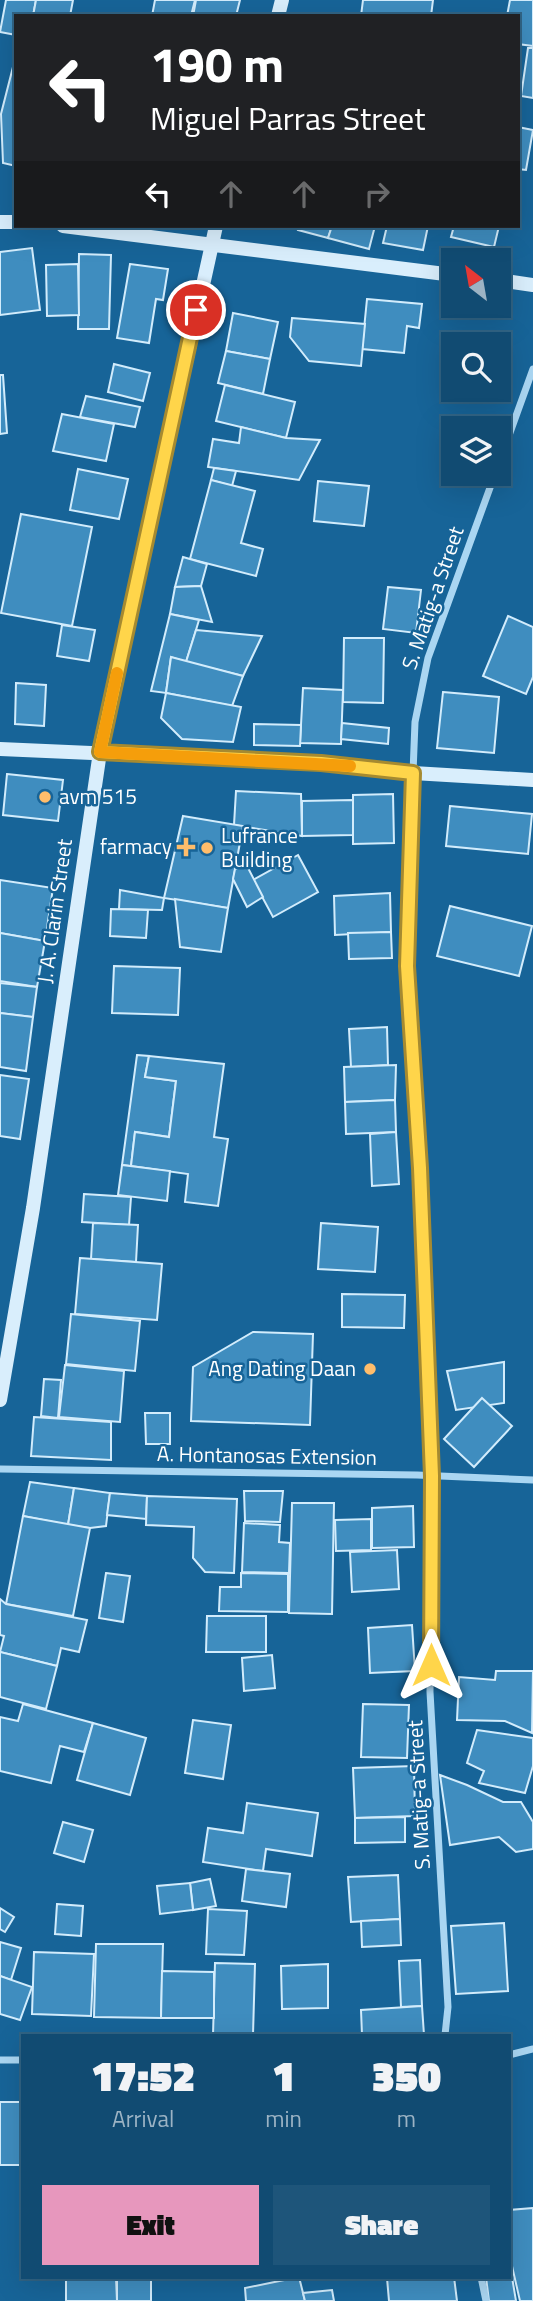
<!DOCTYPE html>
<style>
body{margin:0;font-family:"Titillium Web",sans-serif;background:#1e557a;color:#f1f3f6;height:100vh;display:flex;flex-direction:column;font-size:26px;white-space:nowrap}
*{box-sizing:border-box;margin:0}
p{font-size:23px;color:#9cb3c4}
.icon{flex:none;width:38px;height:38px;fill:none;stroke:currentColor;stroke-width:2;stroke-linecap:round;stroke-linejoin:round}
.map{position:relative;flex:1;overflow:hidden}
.drawer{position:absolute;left:21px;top:2034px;width:490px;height:245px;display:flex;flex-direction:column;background:#114b72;border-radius:0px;box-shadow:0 7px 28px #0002,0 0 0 2px #306384}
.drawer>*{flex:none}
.hud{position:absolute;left:14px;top:14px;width:506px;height:214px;border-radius:0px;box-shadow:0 7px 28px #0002,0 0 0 2px #306384;background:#202124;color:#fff;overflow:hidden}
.needle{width:46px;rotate:329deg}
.fabs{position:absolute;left:441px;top:248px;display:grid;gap:14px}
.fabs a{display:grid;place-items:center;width:70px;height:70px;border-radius:0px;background:#114b72;box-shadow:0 7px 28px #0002,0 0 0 2px #306384;font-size:35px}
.pin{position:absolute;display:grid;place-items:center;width:60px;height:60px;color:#fff;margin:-30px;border:4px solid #fff;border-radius:50%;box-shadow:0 2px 7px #0007}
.me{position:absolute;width:77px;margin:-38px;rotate:0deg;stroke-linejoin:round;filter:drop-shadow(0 0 5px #0008)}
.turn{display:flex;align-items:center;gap:24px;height:147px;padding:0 21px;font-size:32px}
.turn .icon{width:91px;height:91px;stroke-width:2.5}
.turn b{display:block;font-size:49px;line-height:60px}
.lanes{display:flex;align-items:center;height:66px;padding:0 21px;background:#0003;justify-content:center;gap:35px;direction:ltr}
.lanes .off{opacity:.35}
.eta{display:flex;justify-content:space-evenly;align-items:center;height:119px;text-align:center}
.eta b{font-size:42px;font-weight:800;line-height:49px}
.cta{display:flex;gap:14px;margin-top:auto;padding:14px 21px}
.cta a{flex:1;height:80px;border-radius:0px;background:#e797bd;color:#111;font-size:28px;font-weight:800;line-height:80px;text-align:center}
.cta a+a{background:#1e557a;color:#f1f3f6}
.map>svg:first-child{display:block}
.building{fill:#3f8dbf;stroke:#d2ecfc;stroke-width:2}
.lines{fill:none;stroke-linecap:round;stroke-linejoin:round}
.street{stroke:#aad6f2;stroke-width:7}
.secondary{stroke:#d9eefc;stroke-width:14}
.route-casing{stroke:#a68a30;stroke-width:18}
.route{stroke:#ffd54a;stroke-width:12}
.slow{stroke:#f59e0b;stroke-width:12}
.poi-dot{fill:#ffbd6b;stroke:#176498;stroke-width:2.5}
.labels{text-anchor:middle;stroke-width:5;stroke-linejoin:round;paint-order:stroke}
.street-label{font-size:21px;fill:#fff;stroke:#176498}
.poi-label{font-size:21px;fill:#fff;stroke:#176498;text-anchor:start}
</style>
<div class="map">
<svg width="533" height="2301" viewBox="0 0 533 2301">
<rect width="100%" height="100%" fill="#176498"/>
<g class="building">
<polygon points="6,0 36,0 33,16 16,16 16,35 0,32"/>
<polygon points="36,0 73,0 70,16 33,16"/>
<polygon points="155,0 195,0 191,16 152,16"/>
<polygon points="196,0 240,0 236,16 193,16"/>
<polygon points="363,0 433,0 431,16 361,16"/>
<polygon points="510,0 533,0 533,46 518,44 518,16 507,16"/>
<polygon points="528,48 533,48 533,98 521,96"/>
<polygon points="14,63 16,63 16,166 3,163 1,114"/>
<polygon points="518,127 533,130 526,170 518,169"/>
<polygon points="299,226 332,226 328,238 298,230"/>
<polygon points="332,226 375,226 369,249 328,238"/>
<polygon points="387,226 428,226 423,250 383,243"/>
<polygon points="454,226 499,226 494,247 451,237"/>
<polygon points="32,248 40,310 0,315 0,252"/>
<polygon points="79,254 111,255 109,329 78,329"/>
<polygon points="78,264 79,315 47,316 46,265"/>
<polygon points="130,264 168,269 163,300 156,299 149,343 117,338"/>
<polygon points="367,299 422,304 419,328 407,326 404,353 362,349"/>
<polygon points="233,313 278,322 270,359 226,351"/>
<polygon points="292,318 365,324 361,366 309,361 290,337"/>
<polygon points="226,351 270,359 263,394 218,383"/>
<polygon points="114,364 150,373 143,401 108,392"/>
<polygon points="0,375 3,375 7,433 0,434"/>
<polygon points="225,385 295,402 286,438 216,421"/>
<polygon points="86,396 140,407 135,427 80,417"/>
<polygon points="62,414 114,424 106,461 53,451"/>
<polygon points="241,427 286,438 320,440 299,480 208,467 213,439 239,443"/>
<polygon points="214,468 236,471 232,486 211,480"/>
<polygon points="78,469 128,479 119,519 70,510"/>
<polygon points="211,480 255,491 241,543 263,549 256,576 190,559"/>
<polygon points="318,481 369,486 364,526 314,521"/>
<polygon points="21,514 92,527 72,626 1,613"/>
<polygon points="183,557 207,564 201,586 175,587"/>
<polygon points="201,586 212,622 170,614 175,587"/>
<polygon points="388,587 421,590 416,633 383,629"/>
<polygon points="170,614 199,620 196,630 186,662 171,657 166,693 151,691"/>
<polygon points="508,616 533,627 533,677 526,694 483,676"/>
<polygon points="62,625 95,630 89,661 57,656"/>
<polygon points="196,630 262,636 243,676 186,662"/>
<polygon points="344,638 384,638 383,703 343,702"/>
<polygon points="171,657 243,676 232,706 166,693"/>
<polygon points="16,683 46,685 44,726 15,724"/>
<polygon points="303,688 343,690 341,744 300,743"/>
<polygon points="443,692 499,697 494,753 437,748"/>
<polygon points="166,693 241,707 233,742 182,739 161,718"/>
<polygon points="342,723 389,728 388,744 341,739"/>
<polygon points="254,724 301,725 300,746 254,745"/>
<polygon points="7,774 63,780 58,821 3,815"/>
<polygon points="236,791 301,794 302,836 234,825"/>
<polygon points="393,794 394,843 353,844 353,795"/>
<polygon points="353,800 353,835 302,836 302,801"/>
<polygon points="450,806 532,814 528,854 446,846"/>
<polygon points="183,816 243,826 228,908 164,898"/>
<polygon points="298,855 318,892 273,917 253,880"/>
<polygon points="246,864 263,897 247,907 233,879 235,869"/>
<polygon points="0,880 53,888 45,941 0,933"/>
<polygon points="120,890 164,898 162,910 119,909"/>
<polygon points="390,893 391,932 335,935 334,896"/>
<polygon points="175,899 228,908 221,952 180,947"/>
<polygon points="450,906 532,926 519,976 437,956"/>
<polygon points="111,909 148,910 146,938 110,936"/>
<polygon points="391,932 392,958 349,959 348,933"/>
<polygon points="0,933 45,941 37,987 0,981"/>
<polygon points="114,966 180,968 178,1015 112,1013"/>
<polygon points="0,983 37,987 33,1017 0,1013"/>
<polygon points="0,1013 33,1017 26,1071 0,1067"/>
<polygon points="387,1027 388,1065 351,1067 349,1029"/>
<polygon points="137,1055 149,1056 145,1077 176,1081 169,1137 135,1132 131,1166 122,1165"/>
<polygon points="149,1056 224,1064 214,1137 228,1139 218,1206 185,1202 188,1174 131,1166 135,1132 169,1137 176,1081 145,1077"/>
<polygon points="396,1065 395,1100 345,1102 344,1067"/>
<polygon points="0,1075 29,1079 20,1139 0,1136"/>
<polygon points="395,1100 396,1132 346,1134 345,1102"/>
<polygon points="396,1132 399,1184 372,1186 370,1134"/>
<polygon points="122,1165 170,1171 167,1201 118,1195"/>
<polygon points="84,1194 131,1197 129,1225 82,1222"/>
<polygon points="93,1223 138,1225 136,1262 91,1259"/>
<polygon points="321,1223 378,1227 375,1272 318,1269"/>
<polygon points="80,1258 162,1264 157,1320 75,1314"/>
<polygon points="342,1294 405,1295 404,1328 342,1327"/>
<polygon points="71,1314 140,1321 135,1371 66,1364"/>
<polygon points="253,1332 313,1334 310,1425 191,1421 193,1367"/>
<polygon points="504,1362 504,1403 456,1410 447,1371"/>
<polygon points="65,1365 124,1371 120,1422 59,1417"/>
<polygon points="44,1379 61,1380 58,1418 41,1416"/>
<polygon points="482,1398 512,1426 474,1467 444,1439"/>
<polygon points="145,1413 170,1413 170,1444 146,1444"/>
<polygon points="34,1417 111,1422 111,1460 31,1456"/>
<polygon points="30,1482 74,1488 68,1525 23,1516"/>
<polygon points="74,1488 110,1493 106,1526 90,1528 68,1525"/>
<polygon points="244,1491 283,1491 280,1522 245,1521"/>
<polygon points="110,1493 147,1496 146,1519 107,1515"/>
<polygon points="147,1496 237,1499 234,1573 205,1572 193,1558 194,1527 146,1525"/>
<polygon points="292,1503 334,1503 332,1614 289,1613"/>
<polygon points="413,1506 414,1547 372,1548 372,1508"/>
<polygon points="23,1516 90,1528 73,1616 6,1604"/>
<polygon points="371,1519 371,1550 336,1551 335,1520"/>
<polygon points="244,1523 280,1525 279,1542 290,1543 289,1573 242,1572"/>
<polygon points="397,1550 399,1589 352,1592 350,1552"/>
<polygon points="106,1573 130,1576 123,1622 99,1618"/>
<polygon points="241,1573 288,1574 288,1612 219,1611 220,1587 241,1587"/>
<polygon points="0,1599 6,1604 87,1620 79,1652 61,1648 57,1666 0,1652 4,1636 0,1635"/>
<polygon points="207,1616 266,1616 266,1652 206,1652"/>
<polygon points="412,1625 415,1671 370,1673 368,1628"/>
<polygon points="0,1652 57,1666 46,1709 0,1697"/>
<polygon points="272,1655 275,1688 244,1691 242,1658"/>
<polygon points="496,1671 533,1671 532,1733 505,1721 457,1720 459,1677 495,1680"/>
<polygon points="23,1704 93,1723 84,1752 60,1746 51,1783 0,1771 0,1717 18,1721"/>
<polygon points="363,1704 409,1705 407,1758 361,1757"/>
<polygon points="193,1720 231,1725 223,1779 185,1773"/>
<polygon points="93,1723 146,1738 130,1795 77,1780"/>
<polygon points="477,1730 533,1738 533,1766 525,1793 479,1783 484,1771 467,1763"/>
<polygon points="414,1766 415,1816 355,1818 353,1768"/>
<polygon points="440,1775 467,1785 503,1802 521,1802 533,1822 533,1849 516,1852 499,1837 450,1845"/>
<polygon points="247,1803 318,1813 312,1856 266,1849 263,1871 203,1862 208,1828 243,1833"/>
<polygon points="405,1817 405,1842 355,1843 355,1818"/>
<polygon points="63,1822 93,1830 84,1862 54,1853"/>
<polygon points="246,1869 290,1874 286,1907 242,1901"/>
<polygon points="398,1875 400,1919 351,1922 348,1877"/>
<polygon points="210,1879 216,1906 193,1910 190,1883"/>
<polygon points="190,1883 193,1910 160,1914 157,1886"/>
<polygon points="57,1904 83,1906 81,1936 55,1934"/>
<polygon points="0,1908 14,1917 5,1932 0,1929"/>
<polygon points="208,1909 247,1911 244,1955 206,1954"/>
<polygon points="400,1919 401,1945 362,1947 361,1921"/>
<polygon points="504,1923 508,1991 456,1994 451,1926"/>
<polygon points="0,1942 21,1948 11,1980 0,1976"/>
<polygon points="96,1944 163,1944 161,2018 94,2017"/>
<polygon points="34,1952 94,1954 91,2016 32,2014"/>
<polygon points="420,1960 422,2006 401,2007 399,1961"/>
<polygon points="215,1963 255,1964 253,2035 213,2035"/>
<polygon points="328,1964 328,2008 282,2009 281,1966"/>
<polygon points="162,1971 214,1972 214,2018 161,2018"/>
<polygon points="0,1976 32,1987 20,2020 0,2014"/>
<polygon points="422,2006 424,2035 362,2035 361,2010"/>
<rect x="0" y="2102" width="23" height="63"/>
<polygon points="533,2208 533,2301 520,2301 509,2253 509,2210"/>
<polygon points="66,2277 116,2277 117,2301 66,2301"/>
<rect x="117" y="2277" width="34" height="24"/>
<polygon points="299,2277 305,2301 246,2301 245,2288"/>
<polygon points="397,2277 454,2277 457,2301 389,2301 387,2278"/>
<polygon points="486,2277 512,2277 516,2301 489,2301"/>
<polygon points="332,2290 334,2301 305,2301 303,2293"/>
</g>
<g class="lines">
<g class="street">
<polyline points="499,463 533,369"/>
<polyline points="0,1469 417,1475 533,1480"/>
<polyline points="445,2035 448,2007 430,1692 432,1476 420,1168 407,966 413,773 415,722 428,658 495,474"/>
<polyline points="509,2055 533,2049"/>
<polyline points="0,2060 23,2060"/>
<polyline points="481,2277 486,2301"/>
</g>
<g class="secondary">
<polyline points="278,16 282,0"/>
<polyline points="0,222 16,222"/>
<polyline points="63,226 453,275"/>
<polyline points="499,280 533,285"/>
<polyline points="0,749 321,763 413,773 533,780"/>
<polyline points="0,1400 33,1208 100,752 216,226"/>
</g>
</g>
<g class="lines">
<g class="route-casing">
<polyline id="route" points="196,310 100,752 321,763 413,773 407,966 420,1168 432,1476 431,1665"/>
</g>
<use href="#route" class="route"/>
<polyline class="slow" points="117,673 100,752 350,766"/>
</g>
<g class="poi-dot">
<circle cx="45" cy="797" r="7"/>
<path d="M182.5 836.5h7v7h7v7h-7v7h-7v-7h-7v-7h7z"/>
<circle cx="207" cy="848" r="7"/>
<circle cx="370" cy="1369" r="7"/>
</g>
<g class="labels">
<g class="street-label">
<text transform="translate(433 598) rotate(-71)" y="7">S. Matig-a Street</text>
<text transform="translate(55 911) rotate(-82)" y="7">J. A. Clarin Street</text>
<text transform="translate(267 1456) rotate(1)" y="7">A. Hontanosas Extension</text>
<text transform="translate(419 1795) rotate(-93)" y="7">S. Matig-a Street</text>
</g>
<g class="poi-label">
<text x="59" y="804">avm 515</text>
<text x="221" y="843">Lufrance<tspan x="221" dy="24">Building</tspan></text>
<text x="172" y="854" text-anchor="end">farmacy</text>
<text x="356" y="1376" text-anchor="end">Ang Dating Daan</text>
</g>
</g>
</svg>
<div class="fabs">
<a><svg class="needle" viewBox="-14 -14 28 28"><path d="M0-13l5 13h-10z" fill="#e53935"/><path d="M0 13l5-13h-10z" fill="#9cb3c4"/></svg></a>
<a><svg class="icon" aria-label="search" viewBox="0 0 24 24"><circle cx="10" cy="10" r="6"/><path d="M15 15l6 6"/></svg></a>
<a><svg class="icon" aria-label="layers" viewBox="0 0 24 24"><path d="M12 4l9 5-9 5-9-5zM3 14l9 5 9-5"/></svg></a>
</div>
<div class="pin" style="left:196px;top:310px;background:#d93025"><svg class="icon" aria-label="arrive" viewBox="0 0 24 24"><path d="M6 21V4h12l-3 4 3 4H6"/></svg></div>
<svg class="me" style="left:431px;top:1665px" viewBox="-20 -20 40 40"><path d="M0-17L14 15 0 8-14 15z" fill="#ffd54a" stroke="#fff" stroke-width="4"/></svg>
<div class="hud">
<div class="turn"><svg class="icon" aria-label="left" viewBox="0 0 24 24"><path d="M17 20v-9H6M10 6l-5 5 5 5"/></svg><div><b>190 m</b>Miguel Parras Street</div></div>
<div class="lanes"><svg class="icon" aria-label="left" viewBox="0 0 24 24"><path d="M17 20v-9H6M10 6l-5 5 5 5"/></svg><svg class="icon off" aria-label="ahead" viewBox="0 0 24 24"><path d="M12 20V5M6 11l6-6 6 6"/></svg><svg class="icon off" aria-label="ahead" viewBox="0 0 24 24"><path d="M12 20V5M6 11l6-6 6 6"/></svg><svg class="icon off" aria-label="right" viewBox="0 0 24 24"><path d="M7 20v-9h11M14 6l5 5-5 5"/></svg></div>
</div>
<section class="drawer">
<div class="eta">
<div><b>17:52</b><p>Arrival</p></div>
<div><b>1</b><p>min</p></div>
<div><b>350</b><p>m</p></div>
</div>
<div class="cta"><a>Exit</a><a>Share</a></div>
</section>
</div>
